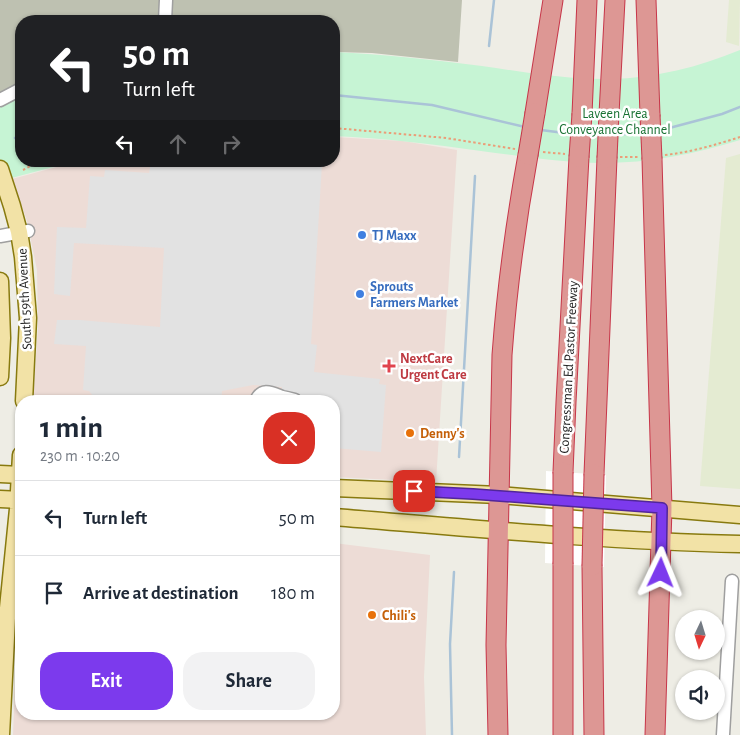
<!DOCTYPE html>
<meta charset="utf-8">
<style>
body{margin:0;font-family:"Alegreya Sans",sans-serif;background:#f2f2f3;color:#1f2937;height:100vh;display:flex;flex-direction:column;font-size:19px;white-space:nowrap}
*{box-sizing:border-box;margin:0}
p{font-size:16px;color:#747a83}
.icon{flex:none;width:28px;height:28px;fill:none;stroke:currentColor;stroke-width:2;stroke-linecap:round;stroke-linejoin:round}
.map{position:relative;flex:1;overflow:hidden}
.sheet{position:absolute;left:15px;top:395px;width:325px;height:325px;display:flex;flex-direction:column;background:#fff;border-radius:20px;box-shadow:0 1px 4px #0004}
.sheet>*{flex:none}
.hud{position:absolute;left:15px;top:15px;width:325px;height:152px;border-radius:20px;box-shadow:0 1px 4px #0004;background:#202124;color:#fff;overflow:hidden}
.needle{width:32px;rotate:184deg}
.controls{position:absolute;left:675px;top:610px;display:grid;gap:10px}
.controls a{display:grid;place-items:center;width:50px;height:50px;border-radius:50%;background:#fff;box-shadow:0 1px 4px #0004;font-size:25px}
.pin{position:absolute;display:grid;place-items:center;width:42px;height:42px;color:#fff;margin:-21px;border-radius:10px;box-shadow:0 2px 8px #0006}
.me{position:absolute;width:55px;margin:-28px;rotate:2deg;stroke-linejoin:round;filter:drop-shadow(0 0 4px #0008)}
.turn{display:flex;align-items:center;gap:18px;height:105px;padding:0 25px;font-size:22px}
.turn .icon{width:65px;height:65px;stroke-width:2.5}
.turn b{display:block;font-size:35px;line-height:42px}
.lanes{display:flex;align-items:center;height:48px;padding:0 25px;background:#0003;justify-content:center;gap:25px;direction:ltr}
.lanes .off{opacity:.35}
.round{display:grid;place-items:center;flex:none;width:52px;height:52px;border-radius:20px;background:#f2f2f3}
.head{display:flex;align-items:center;justify-content:space-between;height:85px;padding:0 25px}
h1{font-size:30px;font-weight:700;line-height:38px}
.primary-button{display:flex;gap:10px;margin-top:auto;padding:10px 25px}
.primary-button a{flex:1;height:58px;border-radius:20px;background:#7c3aed;color:#fff;font-size:20px;font-weight:700;line-height:58px;text-align:center}
.primary-button a+a{background:#f2f2f3;color:#1f2937}
ul{padding:0;list-style:none}
li{display:flex;align-items:center;gap:15px;height:75px;padding:0 25px;border-top:1px solid #e0e1e3}
li div{flex:1}
li b{display:block;font-size:19px}
li em{font-style:normal}
.map>svg:first-child{display:block}
.commercial{fill:#eddcd6}
.construction{fill:#bec1b1}
.farmland{fill:#e4ebd2}
.park{fill:#c6f4d4}
.parking{fill:#e2e2e2}
.pier{fill:#fff}
.lines{fill:none;stroke-linecap:round;stroke-linejoin:round}
.stream{stroke:#aac3d7;stroke-width:2.5}
.minor-casing{stroke:#9f9f9f;stroke-width:15}
.major-casing{stroke:#887a0f;stroke-width:19}
.highway-casing{stroke:#c73649;stroke-width:21}
.path{stroke:#eb9d78;stroke-width:2;stroke-dasharray:2.5 2.5;stroke-linecap:butt}
.minor{stroke:#fff;stroke-width:12}
.major{stroke:#f2e2a6;stroke-width:16}
.highway{stroke:#dd9794;stroke-width:19}
.highway-bridge-casing{stroke:#c73649;stroke-width:21;stroke-linecap:butt}
.highway-bridge{stroke:#dd9794;stroke-width:19}
.route-casing{stroke:#51269a;stroke-width:12}
.route{stroke:#7c3aed;stroke-width:9}
.shop-dot{fill:#3f7fe0;stroke:#fff;stroke-width:2}
.health-dot{fill:#e0444e;stroke:#fff;stroke-width:2}
.food-dot{fill:#e8710a;stroke:#fff;stroke-width:2}
.labels{text-anchor:middle;stroke-width:5;stroke-linejoin:round;paint-order:stroke}
.park-label{font-size:14px;fill:#177132;stroke:#fff}
.shop-label{font-size:14px;font-weight:bold;fill:#366cbe;stroke:#fff;text-anchor:start}
.street-label{font-size:14px;fill:#1e1e1e;stroke:#fff}
.health-label{font-size:14px;font-weight:bold;fill:#be3a42;stroke:#fff;text-anchor:start}
.food-label{font-size:14px;font-weight:bold;fill:#c56008;stroke:#fff;text-anchor:start}
</style>
<div class="map">
<svg width="740" height="735" viewBox="0 0 740 735">
<rect width="100%" height="100%" fill="#eeede5"/>
<g class="commercial">
<polygon points="334,137 403,141 457,150 436,482 334,477 334,401 33,401 38,327 37,270 27,221 12,179 79,161 334,161"/>
<polygon points="334,543 430,555 424,677 426,735 13,735 20,548 21,544 21,714 334,714"/>
</g>
<polygon class="construction" points="0,0 462,0 458,62 372,53 334,52 334,21 21,21 21,89 0,95"/>
<g class="farmland">
<polygon points="729,0 740,0 739,46 726,42"/>
<polygon points="740,154 740,489 700,486 726,158"/>
</g>
<g class="park">
<path d="M740 50V140C695 154 649 163 602 163 561 163 521 156 481 151 432 144 383 138 334 136V52C383 54 433 60 482 66 524 72 567 80 611 79 655 78 699 67 740 50Z"/>
<polygon points="21,90 21,161 76,161 0,181 0,96"/>
</g>
<polygon class="parking" points="151,161 289,161 322,164 311,344 317,345 314,372 380,379 379,384 386,385 381,452 334,448 334,401 281,401 282,387 253,385 222,391 221,401 94,401 94,397 89,391 83,390 86,346 54,344 57,320 80,320 160,327 164,248 74,243 70,296 54,294 57,227 86,228 90,176 104,177 105,170 149,173"/>
<polygon class="pier" points="546,471 606,475 604,567 545,563"/>
<g class="lines">
<g class="stream">
<polyline points="489,46 494,0"/>
<polyline points="334,95 432,105 525,127"/>
<polyline points="541,130 572,134"/>
<polyline points="658,131 722,114 740,107"/>
<polyline points="588,135 600,135"/>
<polyline points="615,135 645,132"/>
<polyline points="15,138 21,136"/>
<polyline points="459,457 475,176"/>
<polyline points="452,735 450,644 454,572"/>
</g>
<g class="minor-casing">
<g id="minor">
<polyline points="165,21 166,0"/>
<polyline points="0,100 21,89"/>
<polyline points="0,236 28,231"/>
<path d="M256 401C262 387 272 393 282 397 287 398 291 399 295 400"/>
<polyline points="723,735 732,581"/>
</g>
</g>
<g class="major-casing">
<g id="major">
<polyline points="0,169 12,206 19,232 23,257 28,318 24,401"/>
<polyline points="0,281 2,338 0,377"/>
<polyline points="0,474 21,475"/>
<polyline points="334,488 499,495 740,515"/>
<polyline points="0,499 21,500"/>
<path d="M334 517C469 528 604 541 740 544"/>
<polyline points="1,735 7,618 18,509 21,455"/>
</g>
</g>
<g class="highway-casing">
<g id="highway">
<polyline points="646,0 650,115"/>
<polyline points="535,113 553,0"/>
<polyline points="582,114 587,0"/>
<polyline points="609,114 615,0"/>
<polyline points="652,159 662,508 655,735"/>
<polyline points="563,472 566,402 579,157"/>
<polyline points="594,474 607,158"/>
<polyline points="563,564 563,735"/>
<polyline points="592,566 594,735"/>
<path d="M498 735 496 645 502 355C507 288 516 221 528 155"/>
</g>
</g>
<g class="path">
<polyline points="334,128 446,138 515,149"/>
<polyline points="543,152 565,154"/>
<path d="M665 155C691 152 715 145 740 137"/>
<polyline points="620,157 638,157"/>
<polyline points="23,170 40,161"/>
</g>
<use href="#minor" class="minor"/>
<use href="#major" class="major"/>
<use href="#highway" class="highway"/>
<g class="highway-bridge-casing">
<g id="highway-bridge">
<polyline points="650,115 652,159"/>
<polyline points="528,155 535,113"/>
<polyline points="579,157 582,114"/>
<polyline points="607,158 609,114"/>
<polyline points="563,564 563,472"/>
<polyline points="592,566 594,474"/>
</g>
</g>
<use href="#highway-bridge" class="highway-bridge"/>
</g>
<g class="lines">
<g class="route-casing">
<polyline id="route" points="414,491 473,494 662,508 661,573"/>
</g>
<use href="#route" class="route"/>
</g>
<g class="shop-dot">
<circle cx="362" cy="235" r="5"/>
<circle cx="360" cy="294" r="5"/>
</g>
<path class="health-dot" d="M386.5 358.5h5v5h5v5h-5v5h-5v-5h-5v-5h5z"/>
<g class="food-dot">
<circle cx="410" cy="433" r="5"/>
<circle cx="372" cy="615" r="5"/>
</g>
<g class="labels">
<g class="park-label">
<text x="615" y="118">Laveen Area<tspan x="615" dy="16">Conveyance Channel</tspan></text>
</g>
<g class="shop-label">
<text x="372" y="240">TJ Maxx</text>
<text x="370" y="291">Sprouts<tspan x="370" dy="16">Farmers Market</tspan></text>
</g>
<g class="street-label">
<text transform="translate(24 299) rotate(-93)" y="5">South 59th Avenue</text>
<text transform="translate(568 367) rotate(-87)" y="5">Congressman Ed Pastor Freeway</text>
</g>
<g class="health-label">
<text x="400" y="363">NextCare<tspan x="400" dy="16">Urgent Care</tspan></text>
</g>
<g class="food-label">
<text x="420" y="438">Denny's</text>
<text x="382" y="620">Chili's</text>
</g>
</g>
</svg>
<div class="controls">
<a><svg class="needle" viewBox="-14 -14 28 28"><path d="M0-13l5 13h-10z" fill="#e53935"/><path d="M0 13l5-13h-10z" fill="#747a83"/></svg></a>
<a><svg class="icon" aria-label="sound" viewBox="0 0 24 24"><path d="M4 9h4l5-4v14l-5-4H4zM17 9q2 3 0 6"/></svg></a>
</div>
<div class="pin" style="left:414px;top:491px;background:#d93025"><svg class="icon" aria-label="arrive" viewBox="0 0 24 24"><path d="M6 21V4h12l-3 4 3 4H6"/></svg></div>
<svg class="me" style="left:661px;top:573px" viewBox="-20 -20 40 40"><path d="M0-17L14 15 0 8-14 15z" fill="#7c3aed" stroke="#fff" stroke-width="4"/></svg>
<div class="hud">
<div class="turn"><svg class="icon" aria-label="left" viewBox="0 0 24 24"><path d="M17 20v-9H6M10 6l-5 5 5 5"/></svg><div><b>50 m</b>Turn left</div></div>
<div class="lanes"><svg class="icon" aria-label="left" viewBox="0 0 24 24"><path d="M17 20v-9H6M10 6l-5 5 5 5"/></svg><svg class="icon off" aria-label="ahead" viewBox="0 0 24 24"><path d="M12 20V5M6 11l6-6 6 6"/></svg><svg class="icon off" aria-label="right" viewBox="0 0 24 24"><path d="M7 20v-9h11M14 6l5 5-5 5"/></svg></div>
</div>
<section class="sheet">
<div class="head"><div><h1>1 min</h1><p>230 m · 10:20</p></div><a class="round" style="background:#d93025;color:#fff"><svg class="icon" aria-label="close" viewBox="0 0 24 24"><path d="M6 6l12 12M18 6L6 18"/></svg></a></div>
<ul>
<li><svg class="icon" aria-label="left" viewBox="0 0 24 24"><path d="M17 20v-9H6M10 6l-5 5 5 5"/></svg><div><b>Turn left</b></div><em>50 m</em></li>
<li><svg class="icon" aria-label="arrive" viewBox="0 0 24 24"><path d="M6 21V4h12l-3 4 3 4H6"/></svg><div><b>Arrive at destination</b></div><em>180 m</em></li>
</ul>
<div class="primary-button"><a>Exit</a><a>Share</a></div>
</section>
</div>
